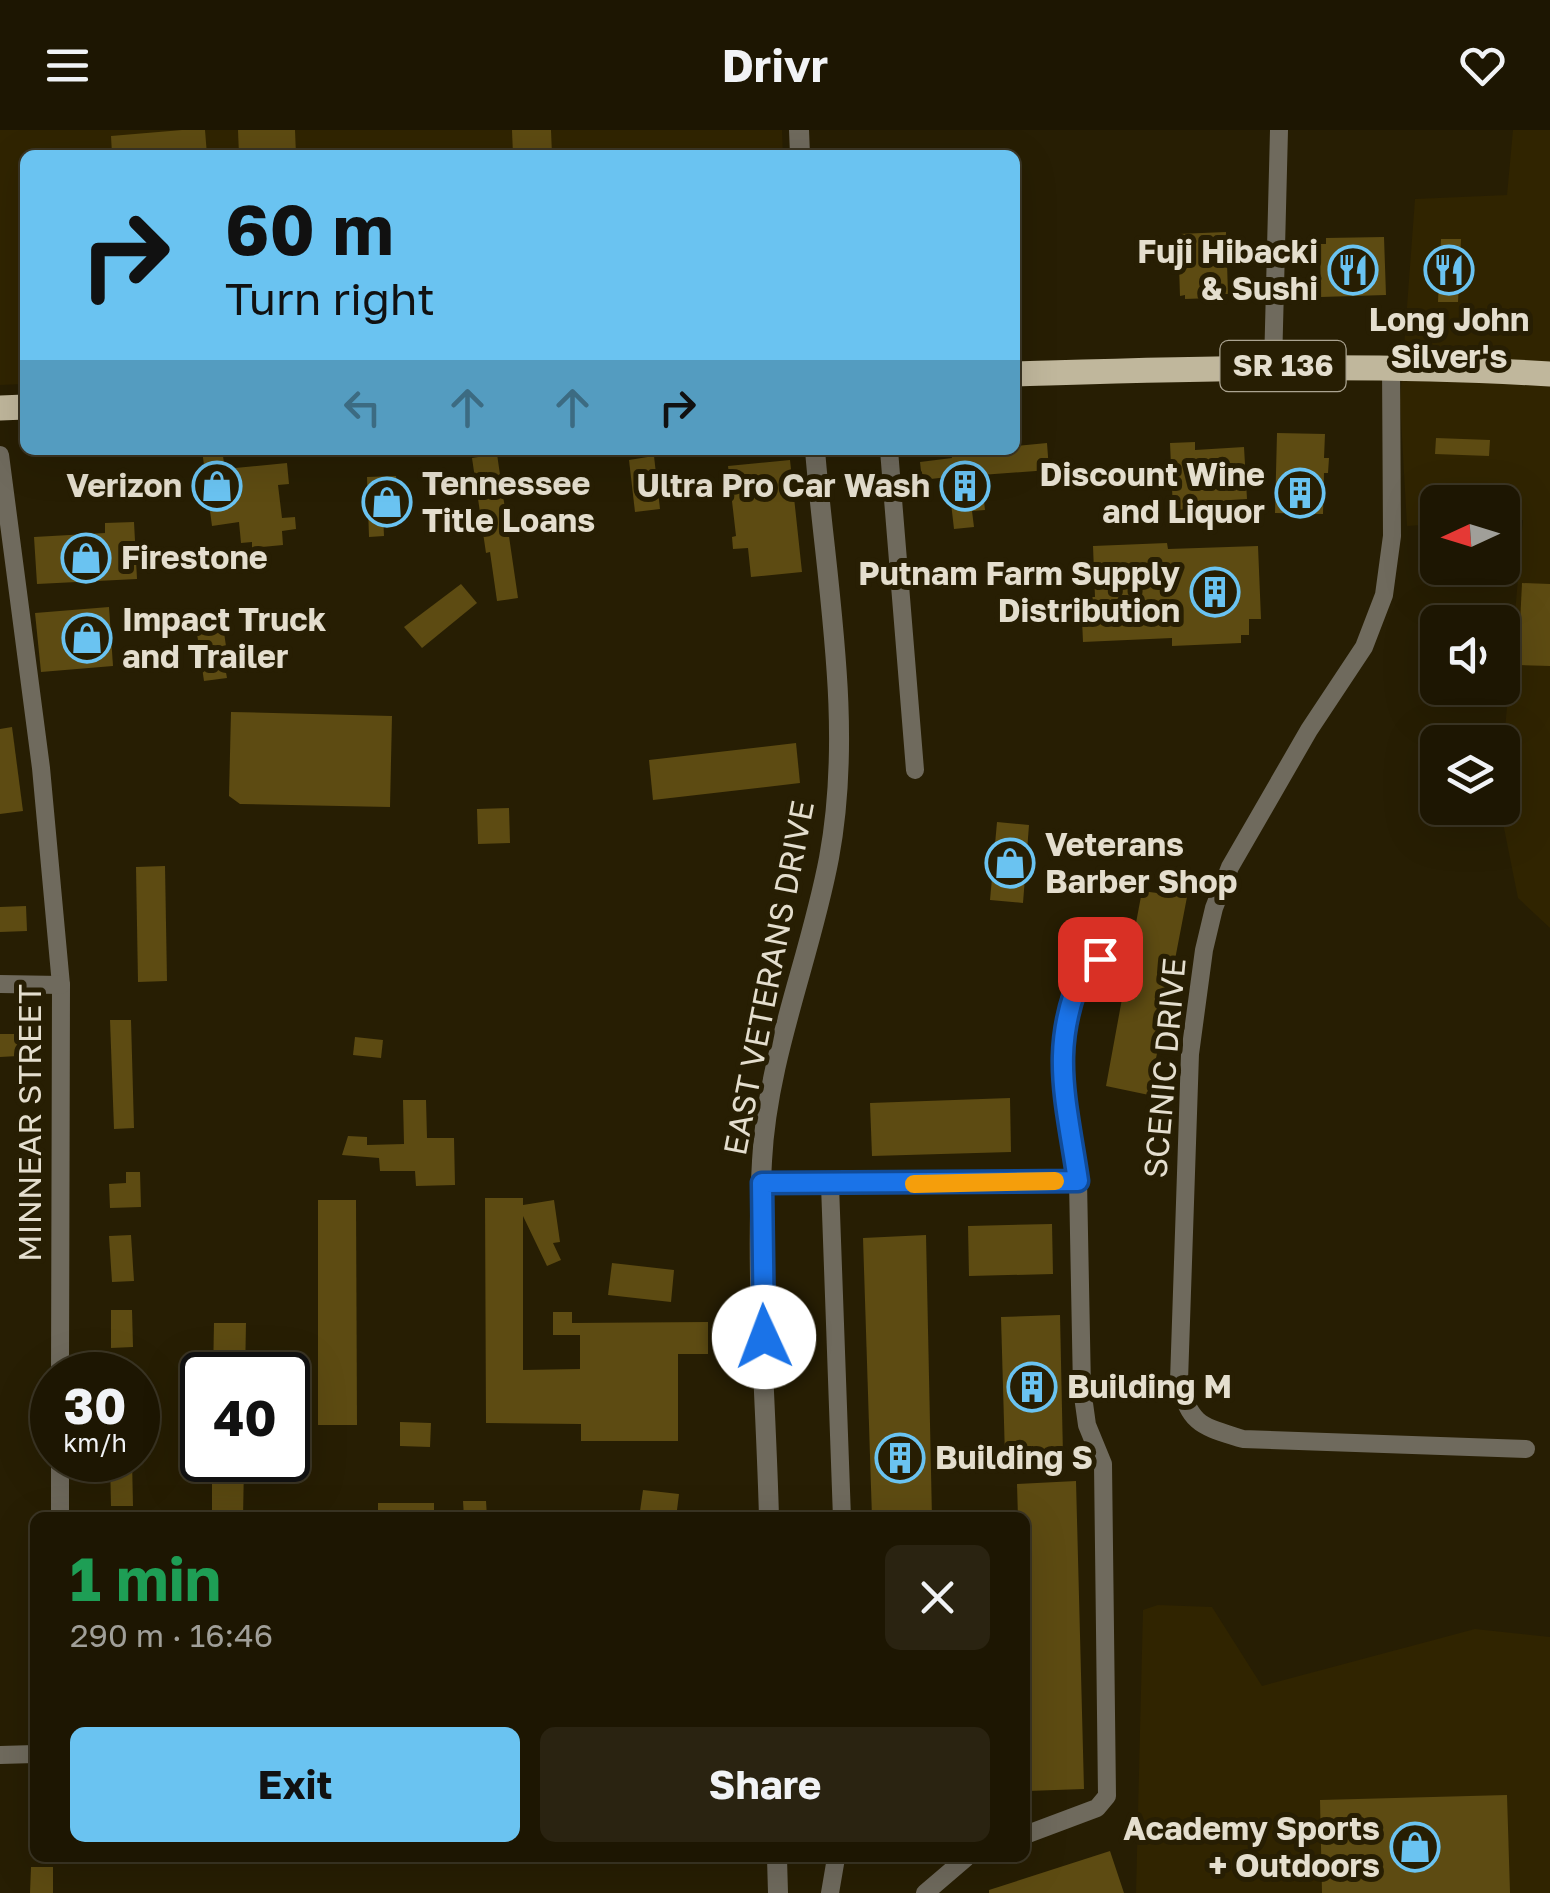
<!DOCTYPE html>
<meta charset="utf-8">
<style>
body{margin:0;font-family:"Golos Text",sans-serif;background:#2a2311;color:#f1f3f6;height:100vh;display:flex;flex-direction:column;font-size:38px;white-space:nowrap}
*{box-sizing:border-box;margin:0}
p{font-size:32px;color:#a09f99}
.icon{flex:none;width:55px;height:55px;fill:none;stroke:currentColor;stroke-width:2;stroke-linecap:round;stroke-linejoin:round}
.map{position:relative;flex:1;overflow:hidden}
.details{position:absolute;left:30px;top:1382px;width:1000px;height:350px;display:flex;flex-direction:column;background:#1d1602;border-radius:15px;box-shadow:0 10px 40px #0002,0 0 0 2px #3b3524}
.details>*{flex:none}
.hud{position:absolute;left:20px;top:20px;width:1000px;height:305px;border-radius:15px;box-shadow:0 10px 40px #0002,0 0 0 2px #3b3524;background:#6ac3f1;color:#111;overflow:hidden}
.needle{width:65px;rotate:266deg}
.controls{position:absolute;left:1420px;top:355px;display:grid;gap:20px}
.controls a{display:grid;place-items:center;width:100px;height:100px;border-radius:15px;background:#1d1602;box-shadow:0 10px 40px #0002,0 0 0 2px #3b3524;font-size:50px}
.speed{position:absolute;left:30px;top:1222px;display:flex;gap:20px;font-size:50px;font-weight:700;text-align:center}
.speed>*{display:grid;place-content:center;width:130px;height:130px;border-radius:50%;background:#1d1602;box-shadow:0 10px 40px #0002,0 0 0 2px #3b3524;line-height:1}
.speed small{font-size:25px;font-weight:400}
.speed .limit{border:5px solid #111;border-radius:15px;background:#fff;color:#111}
.pin{position:absolute;display:grid;place-items:center;width:85px;height:85px;color:#fff;margin:-42px;border-radius:20px;box-shadow:0 5px 15px #0006}
.me{position:absolute;width:110px;margin:-55px;rotate:358deg;stroke-linejoin:round;filter:drop-shadow(0 0 8px #0008)}
.turn{display:flex;align-items:center;gap:35px;height:210px;padding:0 40px;font-size:45px}
.turn .icon{width:130px;height:130px;stroke-width:2.5}
.turn b{display:block;font-size:70px;line-height:85px}
.lanes{display:flex;align-items:center;height:95px;padding:0 40px;background:#0003;justify-content:center;gap:50px;direction:ltr}
.lanes .off{opacity:.35}
.round{display:grid;place-items:center;flex:none;width:105px;height:105px;border-radius:15px;background:#2a2311}
.overview{display:flex;align-items:center;justify-content:space-between;height:170px;padding:0 40px}
h1{font-size:60px;font-weight:700;line-height:75px;color:#1e9e55}
.button{display:flex;gap:20px;margin-top:auto;padding:20px 40px}
.button a{flex:1;height:115px;border-radius:15px;background:#6ac3f1;color:#111;font-size:40px;font-weight:700;line-height:115px;text-align:center}
.button a+a{background:#2a2311;color:#f1f3f6}
header{display:flex;justify-content:space-between;align-items:center;height:130px;padding:0 40px;background:#1d1602;font-size:45px;font-weight:700}
.map>svg:first-child{display:block}
.built{fill:#302400}
.building{fill:#5d4b12}
.lines{fill:none;stroke-linecap:round;stroke-linejoin:round}
.minor{stroke:#6f6a5d;stroke-width:18}
.tertiary{stroke:#6f6a5d;stroke-width:20}
.primary{stroke:#c0b79c;stroke-width:25}
.route-casing{stroke:#114b97;stroke-width:25}
.route{stroke:#1a73e8;stroke-width:18}
.slow{stroke:#f59e0b;stroke-width:18}
.labels{text-anchor:middle;stroke-width:10;stroke-linejoin:round;paint-order:stroke}
.shield{fill:#271e03;stroke:#aba491;stroke-width:2.5}
.shield-label{font-size:30px;font-weight:bold;fill:#e4dece}
.poi-label{font-size:32px;font-weight:bold;fill:#e4dece;stroke:#271e03;text-anchor:end}
.street-label{font-size:32px;fill:#e4dece;stroke:#271e03}
</style>
<header><svg class="icon" aria-label="menu" viewBox="0 0 24 24"><path d="M4 6h16M4 12h16M4 18h16"/></svg>Drivr<svg class="icon" aria-label="heart" viewBox="0 0 24 24"><path d="M12 20l-8-8c-3-5 5-10 8-4 3-6 11-1 8 4z"/></svg></header>
<div class="map">
<svg width="1550" height="1763" viewBox="0 0 1550 1763">
<rect width="100%" height="100%" fill="#271e03"/>
<g class="built">
<polygon points="0,0 782,0 783,25 25,25 25,254 0,255"/>
<polygon points="1513,0 1550,0 1550,798 1518,768 1500,678 1502,678 1503,623 1523,390 1503,390 1502,372 1438,372 1437,394 1407,396 1400,271 1415,69 1507,65"/>
<polygon points="1158,1475 1212,1477 1262,1556 1475,1499 1550,1507 1550,1763 1136,1763 1143,1480"/>
</g>
<g class="building">
<polygon points="182,0 205,0 207,25 172,25 171,20 112,24 111,6"/>
<polygon points="238,0 295,0 296,25 239,25"/>
<polygon points="512,0 551,0 552,25 513,25"/>
<polygon points="1226,102 1228,164 1212,164 1212,168 1185,169 1185,165 1180,166 1178,104"/>
<polygon points="1384,107 1386,165 1321,167 1320,114 1326,114 1326,108"/>
<polygon points="1441,109 1461,109 1458,172 1438,172"/>
<polygon points="1277,303 1325,304 1324,328 1329,328 1328,343 1324,343 1323,384 1275,383"/>
<polygon points="1436,308 1490,310 1489,326 1435,324"/>
<polygon points="1195,312 1195,320 1244,317 1247,369 1231,370 1232,377 1173,380 1170,313"/>
<polygon points="1047,313 1049,340 981,345 985,380 972,381 974,397 954,399 948,347 922,350 920,332 952,328 951,324 1015,320 1015,316"/>
<polygon points="202,320 222,320 225,339 287,333 289,354 278,355 282,388 295,387 296,399 282,401 283,415 252,418 252,412 241,413 239,392 212,396"/>
<polygon points="497,324 518,468 497,471 490,422 486,423 472,328"/>
<polygon points="654,326 660,379 635,382 629,330"/>
<polygon points="790,330 802,442 751,447 748,418 733,419 732,407 736,406 728,336"/>
<polygon points="396,346 397,361 405,360 406,383 383,384 384,406 369,407 367,347"/>
<polygon points="134,392 137,449 37,454 34,407 105,403 105,393"/>
<polygon points="1167,413 1168,419 1258,416 1261,489 1249,489 1249,505 1241,505 1241,513 1172,516 1172,508 1083,512 1081,467 1095,467 1093,416"/>
<polygon points="1522,453 1550,454 1550,536 1518,535"/>
<polygon points="461,454 477,473 422,518 404,497"/>
<polygon points="109,477 113,536 41,542 35,483"/>
<polygon points="218,487 220,496 223,496 229,536 225,537 227,548 204,551 195,490"/>
<polygon points="231,582 392,586 390,677 240,674 229,666"/>
<polygon points="12,597 23,681 0,684 0,599"/>
<polygon points="796,613 800,653 653,670 649,630"/>
<polygon points="509,678 510,713 478,714 477,679"/>
<polygon points="997,692 1029,695 1023,773 990,770"/>
<polygon points="165,736 167,851 138,852 136,737"/>
<polygon points="1142,761 1187,767 1149,965 1106,956 1126,847 1135,837 1130,825"/>
<polygon points="26,776 27,801 0,802 0,777"/>
<polygon points="110,890 131,890 134,998 114,999"/>
<polygon points="0,904 18,904 18,926 0,927"/>
<polygon points="355,907 383,910 381,928 353,925"/>
<polygon points="1010,968 1011,1022 872,1026 870,973"/>
<polygon points="403,970 426,970 427,1008 454,1008 455,1055 416,1056 415,1041 380,1041 379,1028 342,1025 348,1006 367,1007 367,1015 404,1014"/>
<polygon points="126,1042 140,1042 141,1077 110,1078 109,1054 126,1053"/>
<polygon points="485,1068 523,1068 523,1075 554,1070 560,1112 553,1113 561,1130 547,1136 523,1086 523,1240 580,1239 580,1205 553,1205 553,1182 572,1182 572,1193 708,1192 708,1224 678,1224 678,1311 581,1311 581,1294 486,1293"/>
<polygon points="318,1070 356,1070 357,1295 318,1295"/>
<polygon points="1052,1094 1053,1144 969,1146 968,1096"/>
<polygon points="131,1105 134,1151 112,1152 109,1106"/>
<polygon points="926,1105 932,1388 872,1388 863,1108"/>
<polygon points="612,1133 674,1140 671,1172 608,1165"/>
<polygon points="111,1180 132,1180 133,1217 111,1218"/>
<polygon points="1060,1185 1063,1326 1005,1327 1001,1187"/>
<polygon points="214,1193 246,1193 245,1245 213,1245"/>
<polygon points="400,1292 431,1293 430,1317 400,1316"/>
<polygon points="110,1330 132,1330 133,1376 111,1376"/>
<polygon points="212,1333 244,1334 243,1388 212,1388"/>
<polygon points="1076,1351 1084,1659 1027,1661 1025,1388 1018,1388 1017,1354"/>
<polygon points="643,1360 679,1364 676,1388 639,1388"/>
<polygon points="463,1371 486,1371 487,1388 464,1388"/>
<rect x="378" y="1373" width="56" height="15"/>
<polygon points="1507,1665 1510,1763 1322,1763 1320,1670"/>
<polygon points="1110,1721 1124,1763 989,1763 989,1760"/>
<polygon points="31,1737 53,1737 53,1763 30,1763"/>
</g>
<g class="lines">
<g class="minor">
<polyline points="1273,236 1279,0"/>
<path d="M1391 236 1392 406 1384 465 1364 517 1309 600 1230 737 1214 778 1204 820 1190 924 1179 1251C1190 1296 1202 1296 1243 1309L1526 1319"/>
<polyline points="889,320 915,640"/>
<polyline points="0,325 41,638 61,855 60,1245"/>
<polyline points="0,854 61,855"/>
<polyline points="761,1053 1078,1051"/>
<polyline points="830,1055 842,1388"/>
<polyline points="60,1388 60,1330"/>
<polyline points="0,1625 35,1624"/>
<polyline points="1025,1705 1097,1678 1107,1666 1103,1334 1087,1295 1082,1259 1078,1051 1060,927 1069,870 1085,836 1100,829 1123,835"/>
<polyline points="830,1763 836,1728"/>
<polyline points="925,1763 966,1728"/>
</g>
<g class="tertiary">
<polyline points="799,0 800,25"/>
<path d="M769 1388C766 1269 755 1149 762 1031 767 928 810 829 829 728 854 594 826 454 815 320"/>
<polyline points="777,1728 778,1763"/>
</g>
<g class="primary">
<path d="M1015 244C1195 239 1370 233 1550 244"/>
<polyline points="0,278 25,277"/>
</g>
</g>
<g class="lines">
<g class="route-casing">
<path id="route" d="M764 1207 762 1053 1078 1051C1066 968 1048 916 1085 836L1100 829"/>
</g>
<use href="#route" class="route"/>
<polyline class="slow" points="914,1054 1055,1051"/>
</g>
<defs>
<g id="restaurant-ring" transform="scale(2.5)"><circle r="9.5" fill="#271e03" stroke="#6ac3f1" stroke-width="1.5"/><path d="M-5-6h1v4h1v-4h1v4h1v-4h1v5L-1.5 .5V6h-2V.5L-5-1ZM5-6V6H3V1.5H1.5Q1.5-4 5-6Z" fill="#6ac3f1"/></g>
<g id="shop-ring" transform="scale(2.5)"><circle r="9.5" fill="#271e03" stroke="#6ac3f1" stroke-width="1.5"/><path d="M-5-2.5h2.3a2.7 3.5 0 0 1 5.4 0H5L5.5 6h-11ZM-1.5-2.5h3a1.5 2.3 0 0 0-3 0Z" fill="#6ac3f1"/></g>
<g id="building-ring" transform="scale(2.5)"><circle r="9.5" fill="#271e03" stroke="#6ac3f1" stroke-width="1.5"/><path d="M-4-6H4V6H1V3H-1V6H-4ZM-2.5-4.3h1.7v1.8h-1.7ZM.8-4.3h1.7v1.8H.8ZM-2.5-1h1.7V.8h-1.7ZM.8-1h1.7V.8H.8Z" fill="#6ac3f1"/></g>
</defs>
<g fill-rule="evenodd">
<use href="#restaurant-ring" x="1353" y="140"/>
<use href="#restaurant-ring" x="1449" y="140"/>
<use href="#shop-ring" x="217" y="356"/>
<use href="#building-ring" x="965" y="356"/>
<use href="#building-ring" x="1300" y="363"/>
<use href="#shop-ring" x="387" y="372"/>
<use href="#shop-ring" x="86" y="428"/>
<use href="#building-ring" x="1215" y="462"/>
<use href="#shop-ring" x="87" y="508"/>
<use href="#shop-ring" x="1010" y="733"/>
<use href="#building-ring" x="1032" y="1257"/>
<use href="#building-ring" x="900" y="1328"/>
<use href="#shop-ring" x="1415" y="1717"/>
</g>
<g class="labels">
<rect class="shield" x="1220.5" y="211" width="125" height="50" rx="8"/>
<g class="shield-label">
<text x="1283" y="246">SR 136</text>
</g>
<g class="poi-label">
<text x="1318" y="133">Fuji Hibacki<tspan x="1318" dy="37">&amp; Sushi</tspan></text>
<text x="1449" y="201" text-anchor="middle">Long John<tspan x="1449" dy="37">Silver's</tspan></text>
<text x="1265" y="356">Discount Wine<tspan x="1265" dy="37">and Liquor</tspan></text>
<text x="422" y="365" text-anchor="start">Tennessee<tspan x="422" dy="37">Title Loans</tspan></text>
<text x="182" y="367">Verizon</text>
<text x="930" y="367">Ultra Pro Car Wash</text>
<text x="121" y="439" text-anchor="start">Firestone</text>
<text x="1180" y="455">Putnam Farm Supply<tspan x="1180" dy="37">Distribution</tspan></text>
<text x="122" y="501" text-anchor="start">Impact Truck<tspan x="122" dy="37">and Trailer</tspan></text>
<text x="1045" y="726" text-anchor="start">Veterans<tspan x="1045" dy="37">Barber Shop</tspan></text>
<text x="1067" y="1268" text-anchor="start">Building M</text>
<text x="935" y="1339" text-anchor="start">Building S</text>
<text x="1380" y="1710">Academy Sports<tspan x="1380" dy="37">+ Outdoors</tspan></text>
</g>
<g class="street-label">
<text transform="translate(769 848) rotate(-79)" y="11">EAST VETERANS DRIVE</text>
<text transform="translate(1165 938) rotate(-85)" y="11">SCENIC DRIVE</text>
<text transform="translate(30 993) rotate(-90)" y="11">MINNEAR STREET</text>
</g>
</g>
</svg>
<div class="controls">
<a><svg class="needle" viewBox="-14 -14 28 28"><path d="M0-13l5 13h-10z" fill="#e53935"/><path d="M0 13l5-13h-10z" fill="#a09f99"/></svg></a>
<a><svg class="icon" aria-label="sound" viewBox="0 0 24 24"><path d="M4 9h4l5-4v14l-5-4H4zM17 9q2 3 0 6"/></svg></a>
<a><svg class="icon" aria-label="layers" viewBox="0 0 24 24"><path d="M12 4l9 5-9 5-9-5zM3 14l9 5 9-5"/></svg></a>
</div>
<div class="speed"><div>30<small>km/h</small></div><div class="limit">40</div></div>
<div class="pin" style="left:1100px;top:829px;background:#d93025"><svg class="icon" aria-label="arrive" viewBox="0 0 24 24"><path d="M6 21V4h12l-3 4 3 4H6"/></svg></div>
<svg class="me" style="left:764px;top:1207px" viewBox="-20 -20 40 40"><circle r="19" fill="#fff"/><path d="M0-13L10 11 0 6-10 11z" fill="#1a73e8"/></svg>
<div class="hud">
<div class="turn"><svg class="icon" aria-label="right" viewBox="0 0 24 24"><path d="M7 20v-9h11M14 6l5 5-5 5"/></svg><div><b>60 m</b>Turn right</div></div>
<div class="lanes"><svg class="icon off" aria-label="left" viewBox="0 0 24 24"><path d="M17 20v-9H6M10 6l-5 5 5 5"/></svg><svg class="icon off" aria-label="ahead" viewBox="0 0 24 24"><path d="M12 20V5M6 11l6-6 6 6"/></svg><svg class="icon off" aria-label="ahead" viewBox="0 0 24 24"><path d="M12 20V5M6 11l6-6 6 6"/></svg><svg class="icon" aria-label="right" viewBox="0 0 24 24"><path d="M7 20v-9h11M14 6l5 5-5 5"/></svg></div>
</div>
<section class="details">
<div class="overview"><div><h1>1 min</h1><p>290 m · 16:46</p></div><a class="round"><svg class="icon" aria-label="close" viewBox="0 0 24 24"><path d="M6 6l12 12M18 6L6 18"/></svg></a></div>
<div class="button"><a>Exit</a><a>Share</a></div>
</section>
</div>
